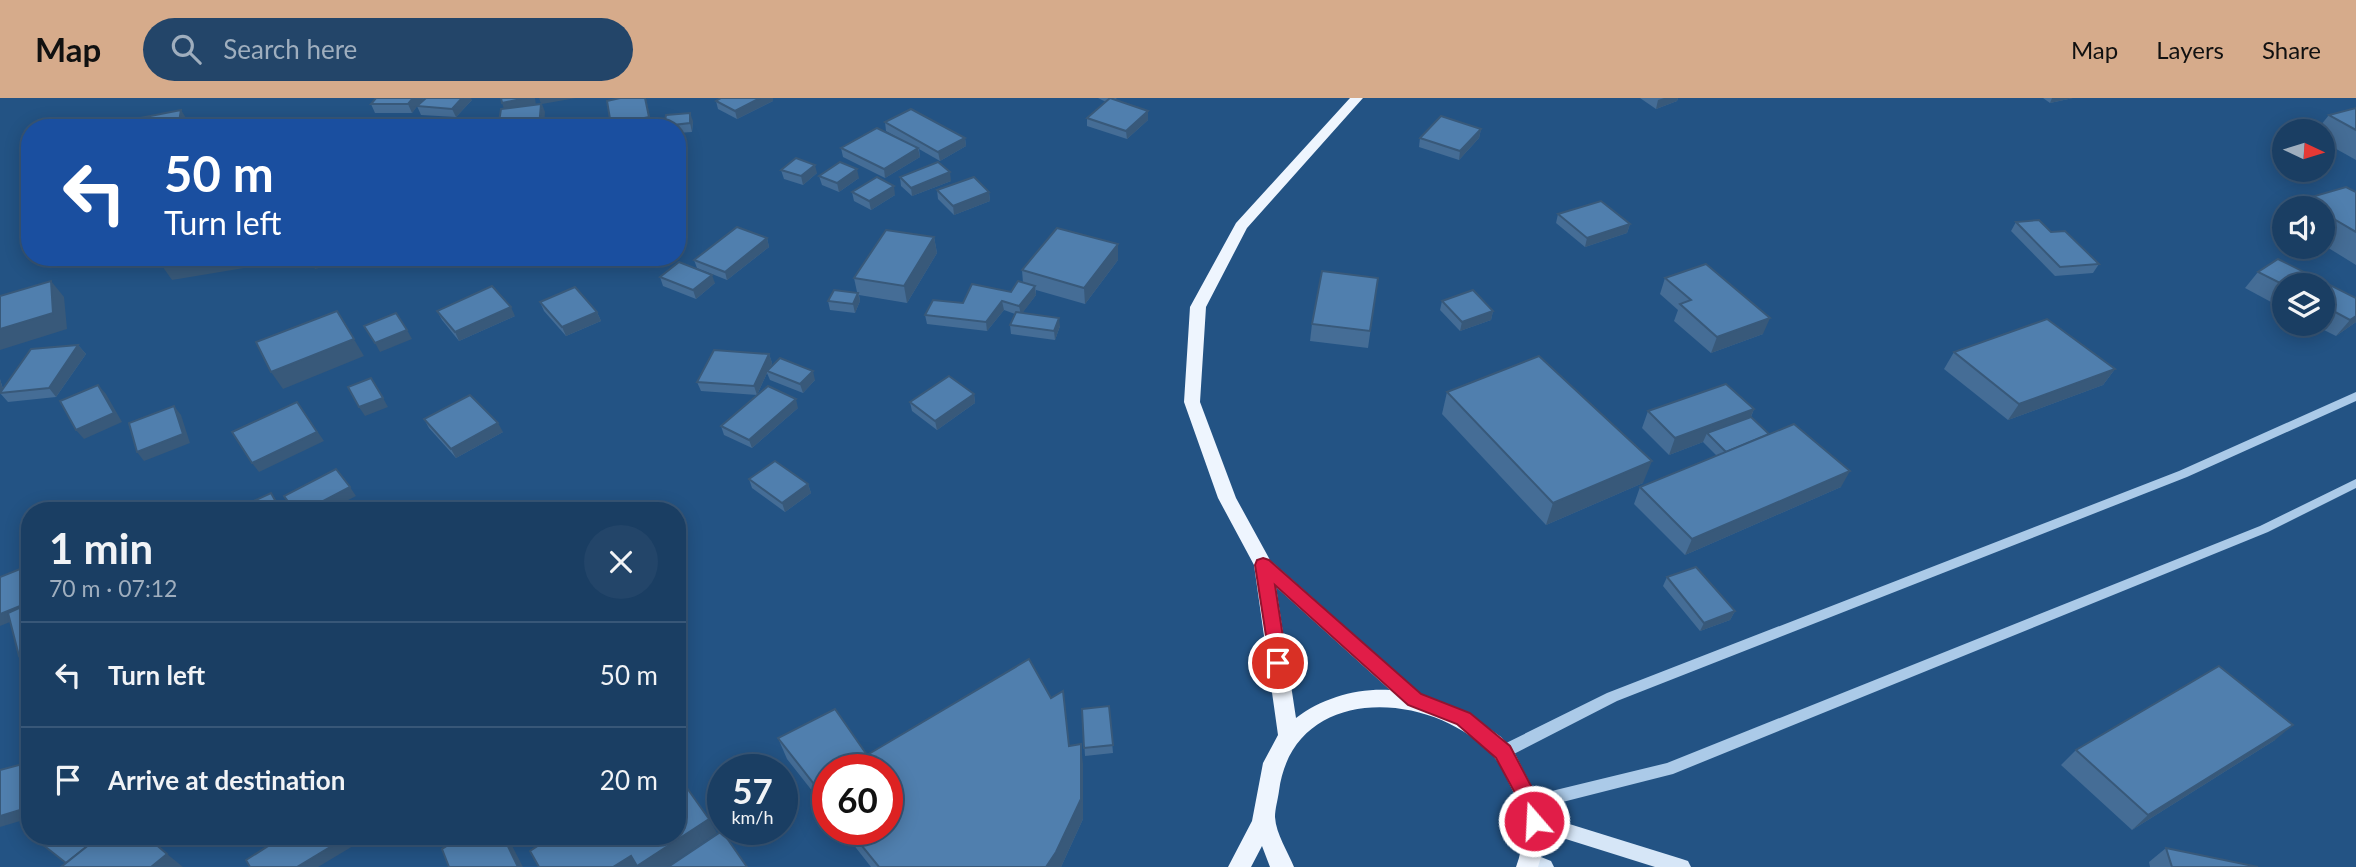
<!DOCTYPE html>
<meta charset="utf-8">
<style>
body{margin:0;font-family:Lato,sans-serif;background:#234569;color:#f1f3f6;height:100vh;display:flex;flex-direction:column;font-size:26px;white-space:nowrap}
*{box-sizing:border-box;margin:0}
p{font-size:23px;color:#9faebe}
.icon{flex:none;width:38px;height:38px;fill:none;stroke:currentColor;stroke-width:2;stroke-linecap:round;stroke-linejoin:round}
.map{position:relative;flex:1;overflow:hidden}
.sheet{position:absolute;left:21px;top:404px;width:665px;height:343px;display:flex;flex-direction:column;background:#1a3e63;border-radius:28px;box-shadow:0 4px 18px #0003,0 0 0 2px #385778}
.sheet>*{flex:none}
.top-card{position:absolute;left:21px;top:21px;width:665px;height:147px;border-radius:28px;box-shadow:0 4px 18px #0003,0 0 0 2px #385778;background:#1a4fa0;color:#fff;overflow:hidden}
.needle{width:46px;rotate:94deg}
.controls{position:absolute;left:2272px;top:21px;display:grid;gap:14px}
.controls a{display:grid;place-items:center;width:63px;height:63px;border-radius:50%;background:#1a3e63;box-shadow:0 4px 18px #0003,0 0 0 2px #385778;font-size:35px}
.speed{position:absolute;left:707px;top:656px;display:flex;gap:14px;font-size:35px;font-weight:700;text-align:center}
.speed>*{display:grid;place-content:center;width:91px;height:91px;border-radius:50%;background:#1a3e63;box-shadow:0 4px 18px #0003,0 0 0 2px #385778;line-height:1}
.speed small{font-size:18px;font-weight:400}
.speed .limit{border:10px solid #d22;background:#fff;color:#111}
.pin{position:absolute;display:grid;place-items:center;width:60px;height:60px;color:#fff;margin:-30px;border:4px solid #fff;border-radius:50%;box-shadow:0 2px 7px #0007}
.me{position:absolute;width:77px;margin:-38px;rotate:341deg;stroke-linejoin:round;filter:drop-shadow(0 0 5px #0008)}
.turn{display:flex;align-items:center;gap:24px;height:147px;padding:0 28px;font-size:32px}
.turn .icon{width:91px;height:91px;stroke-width:2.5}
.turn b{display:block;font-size:49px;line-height:60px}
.round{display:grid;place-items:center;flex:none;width:74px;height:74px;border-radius:37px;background:#234569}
.headline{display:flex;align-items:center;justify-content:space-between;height:119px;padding:0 28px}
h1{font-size:42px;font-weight:700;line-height:52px}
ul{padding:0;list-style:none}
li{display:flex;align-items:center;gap:21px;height:105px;padding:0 28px;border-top:2px solid #385778}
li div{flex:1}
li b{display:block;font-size:26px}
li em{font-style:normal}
header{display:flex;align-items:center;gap:42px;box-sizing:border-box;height:98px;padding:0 35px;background:#d6ab8b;color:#111}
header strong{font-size:33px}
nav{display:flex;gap:38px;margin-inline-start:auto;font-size:24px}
.search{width:490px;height:63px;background:#234569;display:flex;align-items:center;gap:18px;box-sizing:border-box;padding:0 24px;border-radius:38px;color:#9faebe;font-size:26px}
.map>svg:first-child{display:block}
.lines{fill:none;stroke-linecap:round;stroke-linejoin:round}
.tertiary{fill:#abcae8;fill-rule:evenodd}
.secondary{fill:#d6e6f7;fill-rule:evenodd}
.primary{fill:#eef5fe;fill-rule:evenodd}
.wall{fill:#456d96}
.shaded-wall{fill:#38597a}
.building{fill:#507fae;stroke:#38597a;stroke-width:2}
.route{fill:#e11d48;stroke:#92132f;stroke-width:2}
</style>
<header>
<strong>Map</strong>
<div class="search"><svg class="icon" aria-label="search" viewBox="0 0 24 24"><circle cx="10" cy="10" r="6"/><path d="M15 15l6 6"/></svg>Search here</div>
<nav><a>Map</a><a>Layers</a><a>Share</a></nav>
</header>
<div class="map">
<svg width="2356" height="769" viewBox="0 0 2356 769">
<rect width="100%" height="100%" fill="#235384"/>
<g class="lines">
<g class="tertiary">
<polygon points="2356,294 2356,303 2187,379 1617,603 1508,659 1503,660 1498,659 1496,654 1498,649 1607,595 2179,373"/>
<polygon points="2356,381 2356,390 2268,434 1673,676 1531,712 1526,710 1523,705 1526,700 1531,698 1667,665 2260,428"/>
</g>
<g class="secondary">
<polygon points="1534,715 1682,761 1688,763 1691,769 1655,769 1534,731 1528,729 1525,723 1528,717"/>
<polygon points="1531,755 1551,763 1554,769 1525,769 1522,763 1525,757"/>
</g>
<path class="primary" d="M1350 0H1363L1247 130 1206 209 1200 304 1236 400 1270 462 1422 597 1468 615 1501 639 1513 652 1536 697 1542 717 1544 749 1538 769H1516C1526 743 1524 716 1512 691 1506 680 1502 668 1494 659 1434 591 1293 584 1279 693 1278 701 1275 711 1275 719 1276 736 1288 754 1294 769H1270L1262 748 1251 769H1228L1252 723 1263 665 1278 637 1254 467 1218 400 1184 304 1190 209 1236 125ZM1276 489 1390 592C1357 590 1322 600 1296 620Z"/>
</g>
<g class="wall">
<polygon points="376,0 424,0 418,8 472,2 456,19 421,17 417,8 412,15 375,15 371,6"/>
<polygon points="1098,0 1117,0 1114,2 1148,22 1127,41 1087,28 1087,20 1106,4"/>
<polygon points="1640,0 1678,0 1677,3 1656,11"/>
<polygon points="2043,0 2073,0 2050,5"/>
<polygon points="716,3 773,3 737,21 718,11"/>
<polygon points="2356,10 2356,62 2322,43 2322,33 2316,33 2329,17"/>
<polygon points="693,23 692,34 677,35 677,30 665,30 664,28"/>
<polygon points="885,24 965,40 966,48 940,63 919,51 920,59 885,80 843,59 841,50 904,43 886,33"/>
<polygon points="1481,31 1479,40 1459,62 1419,49 1420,40"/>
<polygon points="781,72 817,75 803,87 784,81"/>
<polygon points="819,78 859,80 839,94 822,87"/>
<polygon points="900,79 951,83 912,98 901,88"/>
<polygon points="937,92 989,94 990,103 954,117 938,101"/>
<polygon points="852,94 895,97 871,112 854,103"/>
<polygon points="2356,94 2356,167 2322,146 2322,110 2295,110 2301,102"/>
<polygon points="1558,116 1630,126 1627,135 1585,149 1556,125"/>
<polygon points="2016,124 2051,134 2099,166 2093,175 2055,178 2011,133"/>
<polygon points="934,139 937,155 907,205 859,197 860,203 855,215 830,212 828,203 857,194 854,180"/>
<polygon points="767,140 769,149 727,182 697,170 694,162"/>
<polygon points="2278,161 2356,200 2356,224 2336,238 2312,226 2322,226 2322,187 2284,187 2284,211 2245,190 2258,174"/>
<polygon points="1118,162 1085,206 1036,192 1036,197 1022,215 1060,228 1055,242 1011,236 1010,227 1015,216 1004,212 987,233 927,226 925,217 963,205 1011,194 1023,185 1022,172"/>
<polygon points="660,179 715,185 696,201 663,188"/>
<polygon points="1378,180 1368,250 1310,243 1312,226"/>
<polygon points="1665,180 1763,236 1711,255 1674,223 1678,212 1660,196"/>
<polygon points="1442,203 1493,213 1491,222 1460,233 1440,212"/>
<polygon points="540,204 597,214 601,223 566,238 544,213"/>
<polygon points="437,213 515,218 459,243 442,222"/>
<polygon points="78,247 86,256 56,299 8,304 0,295 2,292 0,293 0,281 3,291"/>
<polygon points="1954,254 2115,271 2103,287 2008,322 1944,271"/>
<polygon points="769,256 772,265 770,270 815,282 803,295 770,282 767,275 757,297 701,293 697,284"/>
<polygon points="1447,294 1643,385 1546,427 1442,316"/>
<polygon points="974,296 975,305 937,332 912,313 910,304"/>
<polygon points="798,310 752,350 724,337 721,328"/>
<polygon points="1754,311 1751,319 1769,336 1841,389 1685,457 1634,406 1640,389 1717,358 1703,344 1669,357 1642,330 1648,313"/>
<polygon points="424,321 503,334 456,360 429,330"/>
<polygon points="749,381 808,386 811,395 785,414 752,390"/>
<polygon points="1667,479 1735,513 1730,522 1700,533 1663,488"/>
<polygon points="1109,608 1113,655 1085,658 1082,611"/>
<polygon points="778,640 867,657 1069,648 1083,666 1083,721 1061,769 871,769 842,732 887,732 828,672 828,713 787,661"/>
<polygon points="2275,642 2132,732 2061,667 2076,652"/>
<polygon points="2166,750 2258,769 2150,769 2149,764"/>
</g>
<g class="shaded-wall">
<polygon points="413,0 424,0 412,15 408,6"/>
<polygon points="462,0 471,0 472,2 456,19 452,11"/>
<polygon points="526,0 535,0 536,7 505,14 502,5"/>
<polygon points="539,0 576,0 542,6 545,14 544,30 536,30 541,6"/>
<polygon points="646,0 652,28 643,30 612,30 611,27"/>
<polygon points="760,0 773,0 773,3 737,21 735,13"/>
<polygon points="1664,0 1678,0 1677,3 1656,11 1658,2"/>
<polygon points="2052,0 2073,0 2050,5"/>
<polygon points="181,12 191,28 191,30 178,30"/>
<polygon points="1148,13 1148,22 1127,41 1126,33"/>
<polygon points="690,15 693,23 692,34 690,25"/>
<polygon points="1481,31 1479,40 1459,62 1460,53"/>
<polygon points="965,40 966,48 940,63 938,54"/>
<polygon points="918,50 920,59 885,80 884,71"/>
<polygon points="815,67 817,75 803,87 801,78"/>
<polygon points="857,71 859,80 839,94 837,85"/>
<polygon points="950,74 951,83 912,98 911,90"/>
<polygon points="894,88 895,97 871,112 869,103"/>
<polygon points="989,94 990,103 954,117 953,108"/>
<polygon points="1630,126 1627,135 1585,149 1587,140"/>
<polygon points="934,139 937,155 907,205 904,188"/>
<polygon points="767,140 769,149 727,182 725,174"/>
<polygon points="1118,146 1118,162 1085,206 1084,190"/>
<polygon points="198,159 265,159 262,167 172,182 160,165"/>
<polygon points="322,159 362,159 315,171 310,162"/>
<polygon points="712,177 715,185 696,201 693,192"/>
<polygon points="51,183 64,199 67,231 0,252 0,231"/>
<polygon points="1035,188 1036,197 1021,217 1019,208"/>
<polygon points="858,195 860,203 855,215 853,206"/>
<polygon points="1002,203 1004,212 987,233 986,224"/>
<polygon points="511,209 515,218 459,243 455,234"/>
<polygon points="337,213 364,258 283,291 271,274"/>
<polygon points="1493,213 1491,222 1460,233 1462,224"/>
<polygon points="597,214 601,223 566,238 562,229"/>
<polygon points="2356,218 2356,224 2336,238 2350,222"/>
<polygon points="1059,220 1060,228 1055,242 1054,233"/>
<polygon points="1770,220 1763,236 1711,255 1717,239"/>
<polygon points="407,232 412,241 380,254 375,245"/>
<polygon points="78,247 86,256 56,299 49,290"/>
<polygon points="769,256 772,265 768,273 767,273 767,275 757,297 754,288"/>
<polygon points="2115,271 2103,287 2008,322 2019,306"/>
<polygon points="813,273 815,282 803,295 800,286"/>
<polygon points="0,281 3,292 0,293"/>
<polygon points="98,287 106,296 122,324 84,341 76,332"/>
<polygon points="974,296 975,305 937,332 935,323"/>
<polygon points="383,300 388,309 365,318 359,309"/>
<polygon points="796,301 798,310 752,350 749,342"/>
<polygon points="297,304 324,343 259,374 252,365"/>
<polygon points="174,308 181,317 190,345 144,363 137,354"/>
<polygon points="1754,311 1747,328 1707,335 1703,344 1669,357 1675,340"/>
<polygon points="498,325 503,334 456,360 451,351"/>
<polygon points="1652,363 1643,385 1546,427 1553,405"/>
<polygon points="1850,373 1841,389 1685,457 1692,441"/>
<polygon points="808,386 811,395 785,414 782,405"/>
<polygon points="350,389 356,398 327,413 304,413"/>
<polygon points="271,395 284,413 281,413"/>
<polygon points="30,504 30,516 0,528 0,516"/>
<polygon points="1735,513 1730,522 1700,533 1704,525"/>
<polygon points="30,553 30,568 19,558"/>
<polygon points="2293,627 2275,642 2132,732 2148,717"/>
<polygon points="1081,646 1083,666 1083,721 1061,769 1046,769"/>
<polygon points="30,709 30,720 0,729 0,718"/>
<polygon points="709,721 717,735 667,769 613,769 631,758"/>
<polygon points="344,738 348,738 353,748 318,769 297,769"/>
<polygon points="503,738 507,738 523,769 518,769"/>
<polygon points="167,756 183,769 151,769"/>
</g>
<g class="building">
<polygon points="376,0 413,0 408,6 371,6"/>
<polygon points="426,0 462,0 452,11 417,8"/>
<polygon points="501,0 526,0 502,5"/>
<polygon points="620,0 645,0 649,19 611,27 607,3"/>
<polygon points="721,0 760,0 735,13 716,3"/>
<polygon points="1110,0 1148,13 1126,33 1087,20"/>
<polygon points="541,6 539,29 498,30 501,11"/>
<polygon points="2356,10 2356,32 2329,17"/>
<polygon points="911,11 965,40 938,54 885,24"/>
<polygon points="181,12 178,30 89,30"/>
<polygon points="690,15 690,25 664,28 666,17"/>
<polygon points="1441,18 1481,31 1460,53 1420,40"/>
<polygon points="877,30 918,50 884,71 841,50"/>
<polygon points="796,60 815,67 801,78 781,72"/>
<polygon points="840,64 857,71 837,85 819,78"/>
<polygon points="938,64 950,74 911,90 900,79"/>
<polygon points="877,79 894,88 869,103 852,94"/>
<polygon points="974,79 989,94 953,108 937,92"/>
<polygon points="2346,89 2356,94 2356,134 2322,114 2322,110 2316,110 2301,102"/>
<polygon points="1601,103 1630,126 1587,140 1558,116"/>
<polygon points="2039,122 2051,134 2065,133 2099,166 2060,169 2016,124"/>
<polygon points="737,129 767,140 725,174 694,162"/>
<polygon points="1057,130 1118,146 1084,190 1022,172"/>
<polygon points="886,132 934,139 904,188 854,180"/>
<polygon points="162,159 198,159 160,165"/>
<polygon points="310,159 322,159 310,162"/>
<polygon points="2278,161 2356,200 2356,218 2350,222 2322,207 2322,187 2284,187 2258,174"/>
<polygon points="679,164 712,177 693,192 660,179"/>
<polygon points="1706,166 1770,220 1717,239 1680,206 1691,202 1665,180"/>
<polygon points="1322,173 1378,180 1370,233 1312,226"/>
<polygon points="51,183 53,215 0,231 0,198"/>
<polygon points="1018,183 1035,188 1019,208 1002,203 986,224 925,217 933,202 963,205 972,186 1011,194"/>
<polygon points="492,188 511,209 455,234 437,213"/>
<polygon points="575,189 597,214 562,229 540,204"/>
<polygon points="834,192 858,195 853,206 828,203"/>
<polygon points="1473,192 1493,213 1462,224 1442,203"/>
<polygon points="337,213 354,241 271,274 256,244"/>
<polygon points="1016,214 1059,220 1054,233 1010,227"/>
<polygon points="396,215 407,232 375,245 364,228"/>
<polygon points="2047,221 2115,271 2019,306 1954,254"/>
<polygon points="78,247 49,290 0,295 31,251"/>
<polygon points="714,252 769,256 754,288 697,284"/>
<polygon points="1539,258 1652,363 1553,405 1447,294"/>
<polygon points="780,260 813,273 800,286 767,273"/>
<polygon points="949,278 974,296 935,323 910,304"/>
<polygon points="371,280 383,300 359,309 348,289"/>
<polygon points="1726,286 1754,311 1675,340 1648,313"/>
<polygon points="98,287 114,315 76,332 60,303"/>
<polygon points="768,288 796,301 749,342 721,328"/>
<polygon points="470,297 498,325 451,351 424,321"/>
<polygon points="297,304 317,334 252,365 232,334"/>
<polygon points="174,308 183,336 137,354 129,325"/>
<polygon points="1751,319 1769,336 1726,354 1707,335"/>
<polygon points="1794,326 1850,373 1692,441 1640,389"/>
<polygon points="775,363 808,386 782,405 749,381"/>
<polygon points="336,371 350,389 304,413 295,413 284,398"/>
<polygon points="271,395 281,413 232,413"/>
<polygon points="182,408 183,413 169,413"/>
<polygon points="30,467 30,504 0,516 0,479"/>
<polygon points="1696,469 1735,513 1704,525 1667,479"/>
<polygon points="30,505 30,553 19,558 8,515"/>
<polygon points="1029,561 1051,600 1063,593 1069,648 1081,646 1081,701 1056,754 1046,769 879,769 849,732 887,732 887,672 828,672 828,704 778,640 835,611 867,657"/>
<polygon points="2219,568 2293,627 2148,717 2076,652"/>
<polygon points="1109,608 1113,647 1084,650 1082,611"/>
<polygon points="30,664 30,709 0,718 0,672"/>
<polygon points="677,676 709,721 637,768 631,758 613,769 539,769 530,753 553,738 677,738"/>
<polygon points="722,733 747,769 668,769"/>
<polygon points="33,738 100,738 66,765 33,739"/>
<polygon points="100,738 146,738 167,756 151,769 61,769"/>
<polygon points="284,738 344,738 345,740 297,769 250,769 246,762"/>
<polygon points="463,738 503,738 518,769 449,769 442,751"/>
<polygon points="2166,750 2258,769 2172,769"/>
</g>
<polygon class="route" points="1263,460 1269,462 1421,596 1470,615 1510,648 1540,705 1544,723 1541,729 1534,732 1527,729 1521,706 1496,660 1457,626 1408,607 1275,487 1287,565 1284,570 1278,573 1271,570 1255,467 1257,462"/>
</svg>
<div class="controls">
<a><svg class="needle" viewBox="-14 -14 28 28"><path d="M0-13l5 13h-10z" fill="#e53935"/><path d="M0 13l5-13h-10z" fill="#9faebe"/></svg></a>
<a><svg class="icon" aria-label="sound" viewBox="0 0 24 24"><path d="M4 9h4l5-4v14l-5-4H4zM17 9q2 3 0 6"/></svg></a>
<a><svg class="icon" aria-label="layers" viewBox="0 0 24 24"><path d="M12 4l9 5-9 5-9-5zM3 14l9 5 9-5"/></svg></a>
</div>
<div class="speed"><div>57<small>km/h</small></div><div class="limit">60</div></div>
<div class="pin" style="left:1278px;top:565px;background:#d93025"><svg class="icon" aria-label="arrive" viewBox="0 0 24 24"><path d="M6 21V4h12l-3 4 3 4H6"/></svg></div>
<svg class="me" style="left:1534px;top:723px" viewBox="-20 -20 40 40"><circle r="17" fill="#e11d48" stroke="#fff" stroke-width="3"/><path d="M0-11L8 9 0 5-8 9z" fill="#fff"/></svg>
<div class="top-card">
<div class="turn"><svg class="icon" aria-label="left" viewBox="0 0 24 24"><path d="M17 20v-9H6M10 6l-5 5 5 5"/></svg><div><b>50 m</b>Turn left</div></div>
</div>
<section class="sheet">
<div class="headline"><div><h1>1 min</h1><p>70 m · 07:12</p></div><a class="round"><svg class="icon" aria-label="close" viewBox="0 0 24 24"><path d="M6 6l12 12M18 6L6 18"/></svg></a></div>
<ul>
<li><svg class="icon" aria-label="left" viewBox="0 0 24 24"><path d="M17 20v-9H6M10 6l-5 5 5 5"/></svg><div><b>Turn left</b></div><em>50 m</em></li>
<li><svg class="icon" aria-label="arrive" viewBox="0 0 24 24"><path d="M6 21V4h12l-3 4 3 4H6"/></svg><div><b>Arrive at destination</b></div><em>20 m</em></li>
</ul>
</section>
</div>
